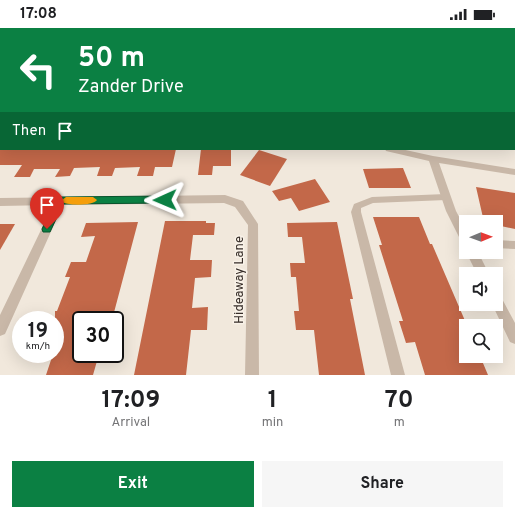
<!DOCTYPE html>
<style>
body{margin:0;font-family:Overpass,sans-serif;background:#f6f6f6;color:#202124;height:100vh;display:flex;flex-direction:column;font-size:15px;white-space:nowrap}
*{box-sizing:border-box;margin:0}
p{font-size:13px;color:#757577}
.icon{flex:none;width:22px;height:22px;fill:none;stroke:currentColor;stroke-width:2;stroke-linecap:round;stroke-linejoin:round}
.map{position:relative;height:347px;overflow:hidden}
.sheet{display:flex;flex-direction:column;background:#fff;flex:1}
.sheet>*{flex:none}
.guide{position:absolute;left:0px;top:0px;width:515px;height:122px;box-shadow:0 4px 16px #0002;background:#0b8043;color:#fff;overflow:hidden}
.needle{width:26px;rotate:89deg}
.fabs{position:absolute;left:459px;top:187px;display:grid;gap:8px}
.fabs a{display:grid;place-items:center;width:44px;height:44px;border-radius:0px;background:#fff;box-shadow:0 4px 16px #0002;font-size:20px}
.speed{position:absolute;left:12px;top:283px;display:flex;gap:8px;font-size:20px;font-weight:700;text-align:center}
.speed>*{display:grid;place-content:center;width:52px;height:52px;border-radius:50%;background:#fff;box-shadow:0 4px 16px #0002;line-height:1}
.speed small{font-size:10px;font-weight:400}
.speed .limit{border:2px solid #111;border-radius:6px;background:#fff;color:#111}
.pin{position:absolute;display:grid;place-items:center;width:34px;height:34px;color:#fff;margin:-41px -17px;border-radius:50% 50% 50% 0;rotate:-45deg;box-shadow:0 0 4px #0007}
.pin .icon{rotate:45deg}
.me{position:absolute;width:44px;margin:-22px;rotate:269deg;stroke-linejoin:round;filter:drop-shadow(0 0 3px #0008)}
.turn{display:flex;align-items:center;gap:14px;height:84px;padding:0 12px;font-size:18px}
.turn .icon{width:52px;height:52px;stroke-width:2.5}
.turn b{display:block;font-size:28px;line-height:34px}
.then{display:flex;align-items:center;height:38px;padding:0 12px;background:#0003;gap:8px;font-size:15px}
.eta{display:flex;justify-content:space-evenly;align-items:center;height:68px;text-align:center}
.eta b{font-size:24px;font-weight:700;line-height:28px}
.cta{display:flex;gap:8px;margin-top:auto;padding:8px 12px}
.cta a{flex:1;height:46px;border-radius:0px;background:#0b8043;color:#fff;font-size:16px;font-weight:700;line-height:46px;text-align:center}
.cta a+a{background:#f6f6f6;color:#202124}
.status{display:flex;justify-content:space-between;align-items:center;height:28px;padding:0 20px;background:#fff;direction:ltr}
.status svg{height:11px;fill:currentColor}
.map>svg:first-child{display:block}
.green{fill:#b4c09c}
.building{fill:#c36849}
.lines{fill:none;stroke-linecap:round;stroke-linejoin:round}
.service{fill:#c9b8a8;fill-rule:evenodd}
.minor{fill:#c9b8a8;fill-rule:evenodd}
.secondary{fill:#9d877a;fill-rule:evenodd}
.route{fill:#0b8043;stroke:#07532c}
.slow{fill:#f59e0b}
.labels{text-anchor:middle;stroke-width:3;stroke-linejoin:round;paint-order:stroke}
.near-street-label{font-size:13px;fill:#362d28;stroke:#f9f2e8}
</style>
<div class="status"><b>17:08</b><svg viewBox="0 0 49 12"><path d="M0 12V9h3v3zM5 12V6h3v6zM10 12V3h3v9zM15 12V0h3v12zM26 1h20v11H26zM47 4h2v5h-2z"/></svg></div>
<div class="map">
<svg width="515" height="347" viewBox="0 0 515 347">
<rect width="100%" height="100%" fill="#f1e8dc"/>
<polygon class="green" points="214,0 448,0 450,1 215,1"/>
<g class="building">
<polygon points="0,121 62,122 176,121 172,139 155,139 153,148 137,148 140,139 115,140 112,148 97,148 100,139 74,140 70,148 55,149 60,141 34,141 30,149 14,149 22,137 0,137"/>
<polygon points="201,121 231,121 231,138 213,138 212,147 198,147"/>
<polygon points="259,122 287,131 270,158 240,147"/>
<polygon points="403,140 411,160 369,160 363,141"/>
<polygon points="315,151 330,174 299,183 291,170 279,173 272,163"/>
<polygon points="476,159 515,165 515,201 496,197 496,194 484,194"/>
<polygon points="373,189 419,189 430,216 432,216 466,295 466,328 480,328 488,347 425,347 415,314 406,315 399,293 403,293 379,217 382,217"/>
<polygon points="165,193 206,193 206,195 215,195 214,207 193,207 190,232 212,232 211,249 195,250 192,280 208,279 207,302 191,302 186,347 134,347"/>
<polygon points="138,194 112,292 81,292 81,326 99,326 93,347 46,347 53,326 55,326 55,321 62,301 55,301 55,283 57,283 70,249 65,249 71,234 86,234 95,208 81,209 86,195"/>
<polygon points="337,194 353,271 350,271 365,347 319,347 314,302 296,302 294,283 299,283 296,249 291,249 290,235 305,235 302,209 288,209 287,195"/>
<polygon points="0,196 15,196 0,222"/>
</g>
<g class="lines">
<g class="service">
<polygon points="446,166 450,169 446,172 373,175 361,180 361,184 405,347 391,347 351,184 354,176 372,169"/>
<polygon points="496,212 515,213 515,221 496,220"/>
</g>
<g class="minor">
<polygon points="176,0 186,0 175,1"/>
<polygon points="200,0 206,0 207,1 201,1"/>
<polygon points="505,0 512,0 513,1 506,1"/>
<rect x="0" y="2" width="1" height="4"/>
<polygon points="385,121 401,121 433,128 515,141 515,147 439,135 456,183 466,202 466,216 462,215 446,183 429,133 386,123"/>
<polygon points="225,167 243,173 258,196 259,347 245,347 248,197 235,179 224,175 63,177 5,306 0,308 0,287 53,177 0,178 0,170"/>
<polygon points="466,224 478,224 489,246 477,246"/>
<polygon points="496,265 500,267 515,295 515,316 510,314 492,276 496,276"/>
</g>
<g class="secondary">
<polygon points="7,0 13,0 6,1"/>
<polygon points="1,6 1,10 0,11 0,7"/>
</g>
</g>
<polygon class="route" points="165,168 170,172 165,175 63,176 50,204 43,204 42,201 57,170 60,169"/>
<path class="slow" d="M66 169H93L97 172C94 178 65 178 61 173Z"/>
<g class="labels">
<g class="near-street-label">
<text transform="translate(238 252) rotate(-90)" y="5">Hideaway Lane</text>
</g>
</g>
</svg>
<div class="fabs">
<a><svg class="needle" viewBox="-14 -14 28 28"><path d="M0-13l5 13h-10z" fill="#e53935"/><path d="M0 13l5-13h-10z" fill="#757577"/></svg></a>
<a><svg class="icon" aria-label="sound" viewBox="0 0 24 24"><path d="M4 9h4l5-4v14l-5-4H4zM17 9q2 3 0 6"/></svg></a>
<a><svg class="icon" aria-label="search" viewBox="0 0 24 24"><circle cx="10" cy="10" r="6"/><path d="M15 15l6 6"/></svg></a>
</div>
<div class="speed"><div>19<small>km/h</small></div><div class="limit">30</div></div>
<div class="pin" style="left:47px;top:201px;background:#d93025"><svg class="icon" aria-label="arrive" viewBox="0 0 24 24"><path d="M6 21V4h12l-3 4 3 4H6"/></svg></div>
<svg class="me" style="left:165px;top:172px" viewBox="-20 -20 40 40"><path d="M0-17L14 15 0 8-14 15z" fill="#0b8043" stroke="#fff" stroke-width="4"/></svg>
<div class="guide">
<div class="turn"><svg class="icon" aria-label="left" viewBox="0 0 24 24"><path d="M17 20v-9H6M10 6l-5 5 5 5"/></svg><div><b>50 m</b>Zander Drive</div></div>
<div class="then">Then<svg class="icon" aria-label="arrive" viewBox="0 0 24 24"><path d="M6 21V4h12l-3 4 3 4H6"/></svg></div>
</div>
</div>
<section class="sheet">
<div class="eta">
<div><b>17:09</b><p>Arrival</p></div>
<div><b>1</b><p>min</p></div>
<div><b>70</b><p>m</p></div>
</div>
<div class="cta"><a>Exit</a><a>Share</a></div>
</section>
